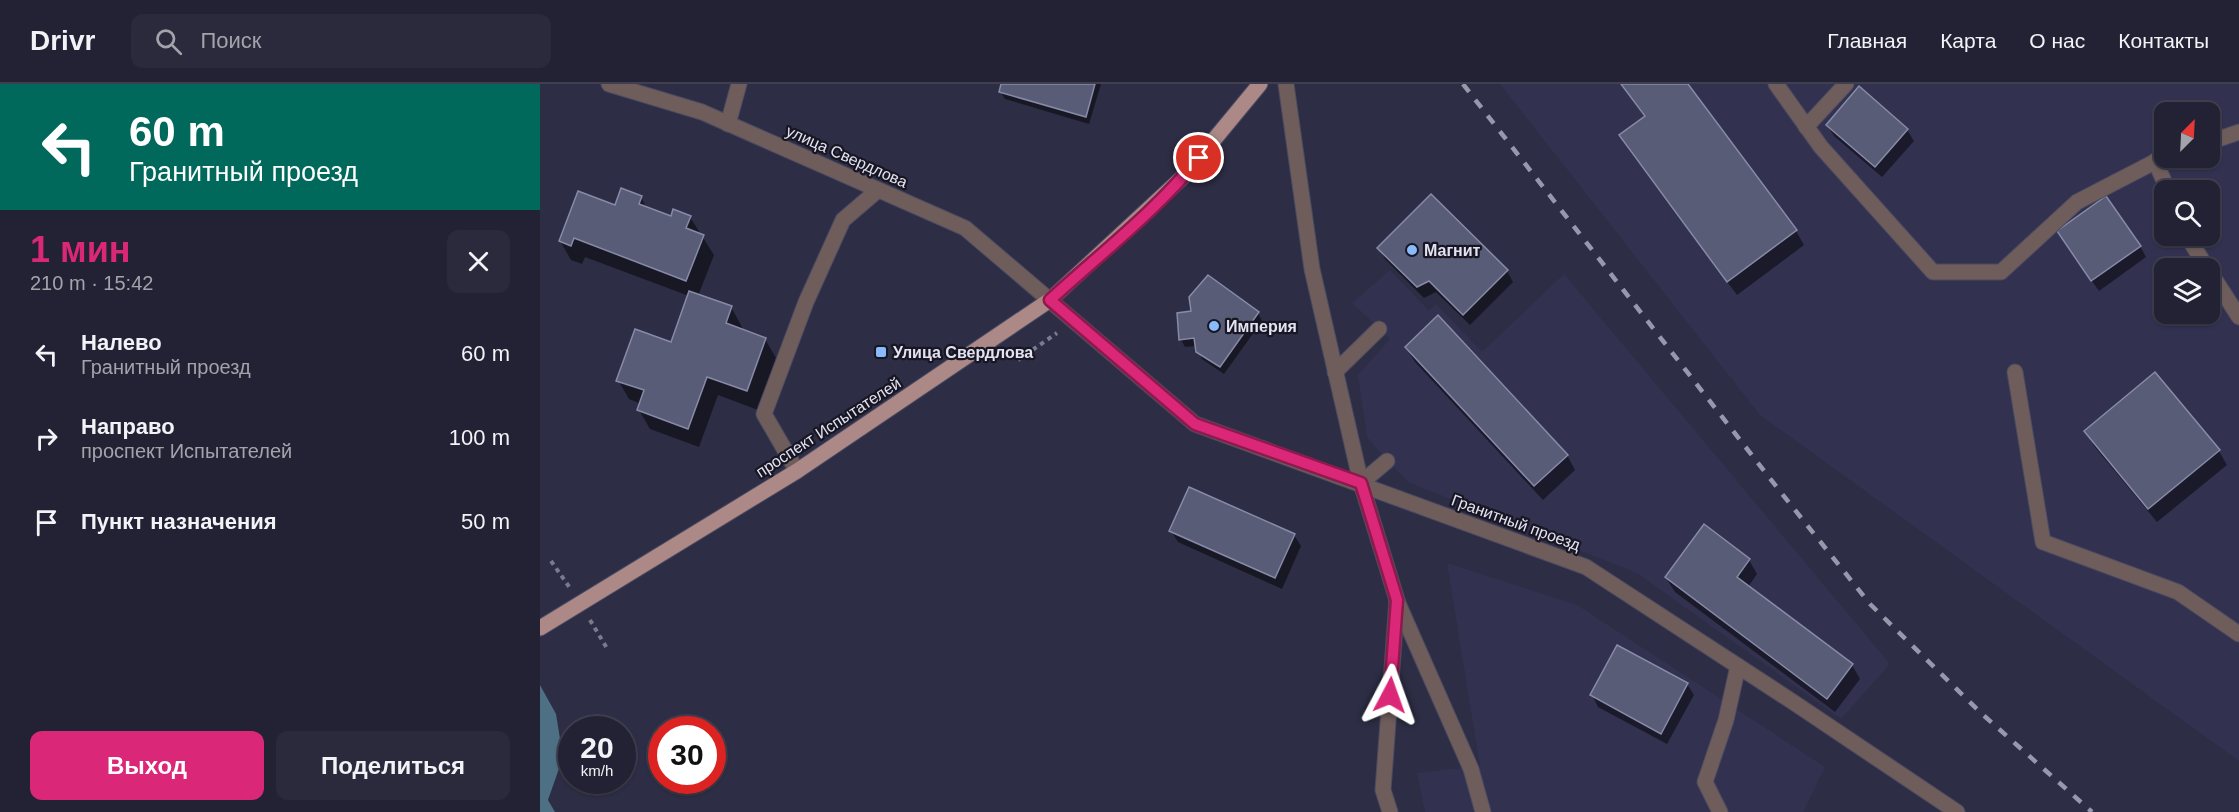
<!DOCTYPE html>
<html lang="ru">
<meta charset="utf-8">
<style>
body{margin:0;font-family:Arial,sans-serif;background:#2a2a3c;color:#f1f3f6;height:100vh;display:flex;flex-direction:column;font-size:22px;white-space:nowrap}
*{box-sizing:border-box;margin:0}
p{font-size:20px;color:#a2a4ac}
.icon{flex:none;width:33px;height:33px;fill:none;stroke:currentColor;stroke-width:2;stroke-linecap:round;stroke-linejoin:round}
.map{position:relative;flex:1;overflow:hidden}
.sheet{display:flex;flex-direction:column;background:#222234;width:540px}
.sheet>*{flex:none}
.banner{background:#00695c;color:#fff;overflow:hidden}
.needle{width:39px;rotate:24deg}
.fabs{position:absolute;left:1614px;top:18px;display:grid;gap:12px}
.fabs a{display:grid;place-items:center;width:66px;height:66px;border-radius:12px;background:#222234;box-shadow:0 2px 4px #0004,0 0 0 2px #3f3f4f;font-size:30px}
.speed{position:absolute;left:18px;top:632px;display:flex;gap:12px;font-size:30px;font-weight:700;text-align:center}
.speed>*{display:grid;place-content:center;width:78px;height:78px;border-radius:50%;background:#222234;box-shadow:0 2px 4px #0004,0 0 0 2px #3f3f4f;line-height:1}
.speed small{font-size:15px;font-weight:400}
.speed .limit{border:9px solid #d22;background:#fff;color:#111}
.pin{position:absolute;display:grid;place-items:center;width:51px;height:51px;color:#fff;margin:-26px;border:3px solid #fff;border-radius:50%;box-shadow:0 2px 6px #0007}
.me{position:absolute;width:66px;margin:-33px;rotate:4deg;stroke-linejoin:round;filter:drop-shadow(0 0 4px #0008)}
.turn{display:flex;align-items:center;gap:21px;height:126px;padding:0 30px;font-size:27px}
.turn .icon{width:78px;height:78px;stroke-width:2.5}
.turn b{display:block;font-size:42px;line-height:51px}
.round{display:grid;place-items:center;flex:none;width:63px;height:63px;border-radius:12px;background:#2a2a3c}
.overview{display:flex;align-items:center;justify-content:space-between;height:102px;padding:0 30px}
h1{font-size:36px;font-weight:700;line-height:45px;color:#db2777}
.action{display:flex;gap:12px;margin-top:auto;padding:12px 30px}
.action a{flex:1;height:69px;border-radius:12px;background:#db2777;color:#fff;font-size:24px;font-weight:700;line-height:69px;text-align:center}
.action a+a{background:#2a2a3c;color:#f1f3f6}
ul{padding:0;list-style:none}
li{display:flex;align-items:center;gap:18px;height:84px;padding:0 30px}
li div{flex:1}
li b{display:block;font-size:22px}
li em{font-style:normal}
header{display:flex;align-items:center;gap:36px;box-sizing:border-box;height:84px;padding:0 30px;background:#222234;border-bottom:2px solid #3f3f4f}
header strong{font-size:28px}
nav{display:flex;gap:33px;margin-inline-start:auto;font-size:21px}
.search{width:420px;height:54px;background:#2a2a3c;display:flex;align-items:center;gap:15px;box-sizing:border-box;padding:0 21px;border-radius:12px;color:#a2a4ac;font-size:22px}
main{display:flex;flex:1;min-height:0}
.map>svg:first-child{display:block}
.built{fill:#323150;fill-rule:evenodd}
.water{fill:#4e7084}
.shadow{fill:#0007}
.building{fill:#595c77;stroke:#878aa8;stroke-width:1.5}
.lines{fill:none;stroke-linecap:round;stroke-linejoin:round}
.minor-casing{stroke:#4a4a61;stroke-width:17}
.major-casing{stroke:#4a4a61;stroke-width:17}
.path{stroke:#7a7a8f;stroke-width:4;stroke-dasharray:4.5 4.5;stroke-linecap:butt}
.minor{stroke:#6f5d5b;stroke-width:15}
.major{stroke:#ac8986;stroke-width:15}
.rail{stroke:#9898ac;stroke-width:4.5;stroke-dasharray:10 10;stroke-linecap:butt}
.route-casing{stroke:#8e194d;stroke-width:15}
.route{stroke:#db2777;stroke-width:10}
.poi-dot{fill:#89bafc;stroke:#171622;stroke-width:2}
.labels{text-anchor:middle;stroke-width:4.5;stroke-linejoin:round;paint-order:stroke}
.street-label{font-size:16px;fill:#e2e2f2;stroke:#171622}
.poi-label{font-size:16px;font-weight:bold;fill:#e2e2f2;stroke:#171622;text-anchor:start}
</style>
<header>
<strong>Drivr</strong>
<div class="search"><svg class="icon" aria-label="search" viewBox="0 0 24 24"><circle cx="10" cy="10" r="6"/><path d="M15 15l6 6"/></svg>Поиск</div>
<nav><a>Главная</a><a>Карта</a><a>О нас</a><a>Контакты</a></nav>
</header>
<main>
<section class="sheet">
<div class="banner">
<div class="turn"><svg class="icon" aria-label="left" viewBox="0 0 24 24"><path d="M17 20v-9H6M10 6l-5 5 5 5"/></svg><div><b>60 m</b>Гранитный проезд</div></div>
</div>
<div class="overview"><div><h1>1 мин</h1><p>210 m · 15:42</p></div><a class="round"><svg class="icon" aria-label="close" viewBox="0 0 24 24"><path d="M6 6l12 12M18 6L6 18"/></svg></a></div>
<ul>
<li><svg class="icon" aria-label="left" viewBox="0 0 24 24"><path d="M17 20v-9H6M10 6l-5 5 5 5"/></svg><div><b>Налево</b><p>Гранитный проезд</p></div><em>60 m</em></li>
<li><svg class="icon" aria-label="right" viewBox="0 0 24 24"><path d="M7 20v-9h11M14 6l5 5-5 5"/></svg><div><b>Направо</b><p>проспект Испытателей</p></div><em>100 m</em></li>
<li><svg class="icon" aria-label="arrive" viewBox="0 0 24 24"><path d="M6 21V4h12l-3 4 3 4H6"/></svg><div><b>Пункт назначения</b></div><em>50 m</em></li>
</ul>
<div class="action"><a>Выход</a><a>Поделиться</a></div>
</section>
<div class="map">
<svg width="1699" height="728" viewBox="0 0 1699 728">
<rect width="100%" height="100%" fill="#2d2d45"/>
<g class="built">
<path d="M960 0H1699V677L1220 331ZM1624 28H1670V74H1624ZM1624 106H1670V152H1624ZM1624 184H1670V230H1624Z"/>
<polygon points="850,186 889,227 896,220 942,268 1024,190 1350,580 1301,635 1097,489 870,399 847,377 827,353 818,291 850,255 812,219"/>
<polygon points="907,479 1037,521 1285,683 1263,728 885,728 877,689 940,682"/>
</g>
<polygon class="water" points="0,601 16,630 23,673 8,716 15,728 0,728"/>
<g class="shadow">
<polygon points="462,0 561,0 549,40 465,15 460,7"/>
<polygon points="1081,0 1146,0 1256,147 1264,161 1197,211 1089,66 1081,52 1105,33"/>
<polygon points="1287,41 1367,46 1374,57 1342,93 1294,52"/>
<polygon points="101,113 106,123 132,134 150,133 174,171 158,212 191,223 202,243 201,246 225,255 236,274 218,326 178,311 159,363 110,345 99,326 101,320 89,315 78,296 132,260 149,212 45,173 42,180 31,176 20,157 76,123"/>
<polygon points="1525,159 1600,162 1606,173 1559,207"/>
<polygon points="839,164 967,187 973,198 930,241 896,208 884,214 845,175"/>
<polygon points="718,229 722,237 684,290 662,275 656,262 645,263 641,256"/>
<polygon points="866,264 1027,371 1035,386 1003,416 875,278"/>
<polygon points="1615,290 1679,367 1687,381 1617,438 1554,362 1546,348"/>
<polygon points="631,447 754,451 761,462 742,505 638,458"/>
<polygon points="1209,476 1217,490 1208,503 1312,581 1320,595 1295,628 1135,508 1126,494"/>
<polygon points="1078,563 1147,600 1154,611 1127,660 1058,623 1052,611"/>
</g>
<g class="building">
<polygon points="461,0 555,0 546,33 459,8"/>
<polygon points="1081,0 1148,0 1257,146 1187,198 1079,51 1105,32"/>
<polygon points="1319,2 1368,45 1335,83 1286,41"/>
<polygon points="81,104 102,112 99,120 131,132 133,125 151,132 146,144 164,151 146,197 34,154 31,162 19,157 38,107 75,121"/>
<polygon points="891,110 968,186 923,231 889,197 877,203 837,164"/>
<polygon points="1566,112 1601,162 1551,197 1517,147"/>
<polygon points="668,191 719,228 680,283 656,268 654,254 639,256 637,229 651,227 649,213"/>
<polygon points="149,207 192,222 186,239 226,254 207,307 167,293 148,345 97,326 104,306 76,297 95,245 131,258"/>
<polygon points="898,231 1028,371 994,402 865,263"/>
<polygon points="1615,288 1680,366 1608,425 1544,347"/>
<polygon points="649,403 755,450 735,494 629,447"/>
<polygon points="1164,440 1210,475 1197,493 1313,580 1287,615 1125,493"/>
<polygon points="1077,561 1148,599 1121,650 1050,611"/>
</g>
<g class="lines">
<g class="minor-casing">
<g id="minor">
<polyline points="69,0 162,28 425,144 655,340 1046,483 1253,618 1417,728"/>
<polyline points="746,0 772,185 821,399 857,516 843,706 850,728"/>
<polyline points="1236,0 1281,63 1393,188 1461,188 1537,118 1624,73"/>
<polyline points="188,40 199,0"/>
<polyline points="1266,43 1306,0"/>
<polyline points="1670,58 1699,48"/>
<polyline points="1615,77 1628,106"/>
<polyline points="1647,152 1667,184"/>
<polyline points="1670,188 1699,233"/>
<polyline points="795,288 839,245"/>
<polyline points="1475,288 1503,458 1638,508 1699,550"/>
<polyline points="257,387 224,330 266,218 303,136 338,106"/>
<polyline points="821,399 847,377"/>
<polyline points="857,517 931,685 943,728"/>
<polyline points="1180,728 1165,698 1186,636 1198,582"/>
</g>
</g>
<g class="major-casing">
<polyline id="major" points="0,544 257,387 510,216 644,92 720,0"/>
</g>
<g class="path">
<polyline points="478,276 517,249"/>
<polyline points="11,477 30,504"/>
<polyline points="50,536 68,566"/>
</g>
<use href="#minor" class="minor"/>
<use href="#major" class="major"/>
<polyline class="rail" points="923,0 1239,406 1330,520 1441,629 1552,728"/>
</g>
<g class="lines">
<g class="route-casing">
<path id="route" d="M659 74C616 127 560 170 510 216L655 340 821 399 857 516 850 611"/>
</g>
<use href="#route" class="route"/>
</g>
<g class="poi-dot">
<circle cx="872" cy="166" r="6"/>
<circle cx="674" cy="242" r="6"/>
<rect x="335" y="262" width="12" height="12" rx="3"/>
</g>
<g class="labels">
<g class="street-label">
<text transform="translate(307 72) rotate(24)" y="6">улица Свердлова</text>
<text transform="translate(288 343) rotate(-33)" y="6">проспект Испытателей</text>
<text transform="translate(976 438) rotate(20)" y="6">Гранитный проезд</text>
</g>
<g class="poi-label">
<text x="884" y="172">Магнит</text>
<text x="686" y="248">Империя</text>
<text x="353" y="274">Улица Свердлова</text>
</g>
</g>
</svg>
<div class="fabs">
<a><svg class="needle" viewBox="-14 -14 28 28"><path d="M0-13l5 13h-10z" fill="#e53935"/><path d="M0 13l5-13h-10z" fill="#a2a4ac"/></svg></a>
<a><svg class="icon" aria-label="search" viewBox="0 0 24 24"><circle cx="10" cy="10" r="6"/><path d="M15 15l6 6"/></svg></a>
<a><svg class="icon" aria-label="layers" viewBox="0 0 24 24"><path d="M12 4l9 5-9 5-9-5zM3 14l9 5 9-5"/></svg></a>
</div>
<div class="speed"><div>20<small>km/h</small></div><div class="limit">30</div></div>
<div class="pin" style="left:659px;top:74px;background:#d93025"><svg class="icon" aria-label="arrive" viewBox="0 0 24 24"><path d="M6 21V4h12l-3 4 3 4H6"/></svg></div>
<svg class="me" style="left:850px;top:611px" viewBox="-20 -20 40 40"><path d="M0-17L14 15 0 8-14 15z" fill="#db2777" stroke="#fff" stroke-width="4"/></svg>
</div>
</main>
